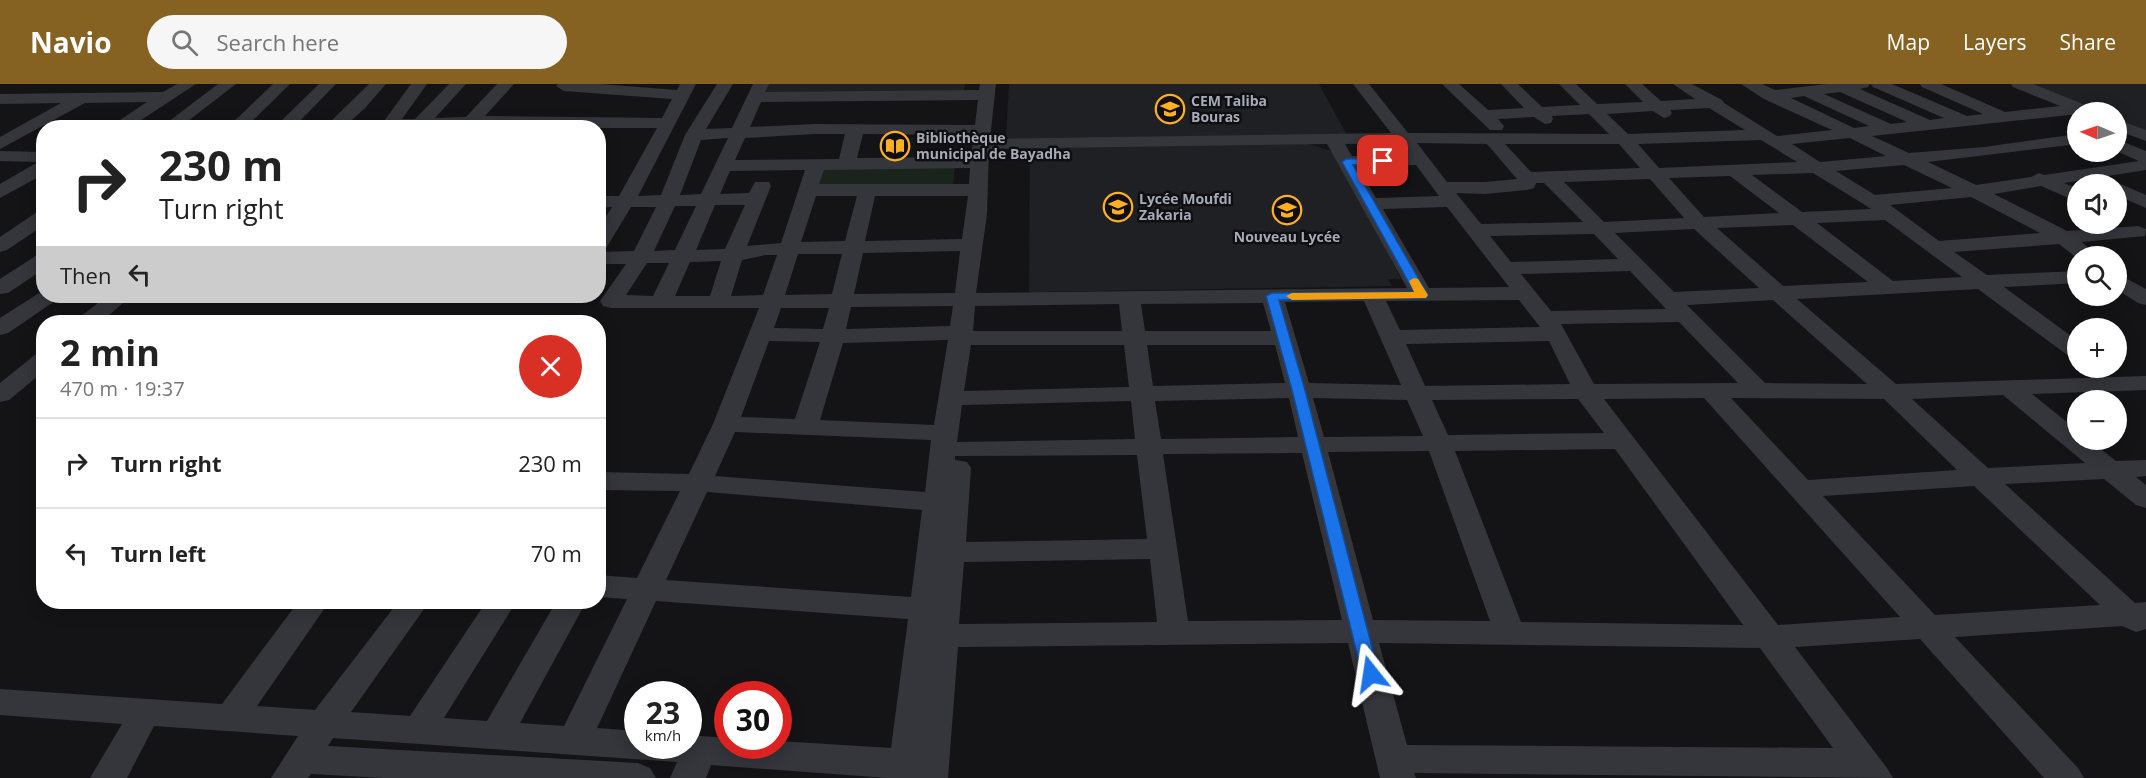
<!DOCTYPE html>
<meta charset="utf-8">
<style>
body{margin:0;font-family:"Open Sans",sans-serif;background:#f6f6f6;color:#222;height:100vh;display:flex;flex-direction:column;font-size:22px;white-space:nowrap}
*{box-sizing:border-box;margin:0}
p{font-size:20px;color:#767676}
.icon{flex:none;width:33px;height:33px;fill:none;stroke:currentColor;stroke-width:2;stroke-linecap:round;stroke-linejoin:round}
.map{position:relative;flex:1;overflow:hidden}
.side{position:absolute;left:36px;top:231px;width:570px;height:294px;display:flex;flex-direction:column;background:#fff;border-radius:24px;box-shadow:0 3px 15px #0003}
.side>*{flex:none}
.banner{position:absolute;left:36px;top:36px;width:570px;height:183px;border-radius:24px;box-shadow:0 3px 15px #0003;background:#fff;color:#222;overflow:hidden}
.needle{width:39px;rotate:272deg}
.fabs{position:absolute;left:2067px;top:18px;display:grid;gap:12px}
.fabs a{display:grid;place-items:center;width:60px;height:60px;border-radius:50%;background:#fff;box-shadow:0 3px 15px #0003;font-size:30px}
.speed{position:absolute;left:624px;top:597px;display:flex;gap:12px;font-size:30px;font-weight:700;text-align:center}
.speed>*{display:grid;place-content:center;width:78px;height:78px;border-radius:50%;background:#fff;box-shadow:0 3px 15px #0003;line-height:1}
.speed small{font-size:15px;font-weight:400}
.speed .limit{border:9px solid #d22;background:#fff;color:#111}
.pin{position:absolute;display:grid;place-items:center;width:51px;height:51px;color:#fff;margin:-26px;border-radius:12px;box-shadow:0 3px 9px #0006}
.me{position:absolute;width:66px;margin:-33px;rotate:345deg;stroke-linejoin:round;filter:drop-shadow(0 0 4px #0008)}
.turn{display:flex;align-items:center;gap:21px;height:126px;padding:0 24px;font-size:27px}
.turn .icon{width:78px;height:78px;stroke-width:2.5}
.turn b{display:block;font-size:42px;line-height:51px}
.then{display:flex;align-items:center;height:57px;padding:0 24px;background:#0003;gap:12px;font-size:22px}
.round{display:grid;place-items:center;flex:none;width:63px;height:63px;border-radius:32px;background:#f6f6f6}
.headline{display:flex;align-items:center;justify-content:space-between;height:102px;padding:0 24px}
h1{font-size:36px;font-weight:700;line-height:45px}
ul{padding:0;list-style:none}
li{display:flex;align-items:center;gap:18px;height:90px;padding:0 24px;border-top:2px solid #e0e0e0}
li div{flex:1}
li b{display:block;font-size:22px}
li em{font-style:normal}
header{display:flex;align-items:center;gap:36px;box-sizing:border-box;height:84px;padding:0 30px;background:#856122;color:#fff}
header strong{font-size:28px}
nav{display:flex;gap:33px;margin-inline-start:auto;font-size:21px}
.search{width:420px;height:54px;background:#f6f6f6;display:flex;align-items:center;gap:15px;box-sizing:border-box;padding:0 21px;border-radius:33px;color:#767676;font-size:22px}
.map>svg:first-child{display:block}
.built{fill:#1f2023}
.green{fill:#1b241c}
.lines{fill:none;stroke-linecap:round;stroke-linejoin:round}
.minor{fill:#34363b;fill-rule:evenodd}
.route{fill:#1a73e8;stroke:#114b97;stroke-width:1.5}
.slow{fill:#f59e0b}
.labels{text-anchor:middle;stroke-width:5;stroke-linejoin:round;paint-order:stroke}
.far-poi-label{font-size:14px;font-weight:bold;fill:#a4aab7;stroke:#0f0f11;text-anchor:start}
</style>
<header>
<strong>Navio</strong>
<div class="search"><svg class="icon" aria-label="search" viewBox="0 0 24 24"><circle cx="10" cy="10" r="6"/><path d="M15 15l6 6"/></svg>Search here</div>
<nav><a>Map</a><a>Layers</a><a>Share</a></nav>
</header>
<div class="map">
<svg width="2146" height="694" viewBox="0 0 2146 694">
<rect width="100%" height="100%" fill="#141416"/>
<g class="built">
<polygon points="762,0 965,0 964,8 757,10"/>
<polygon points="1009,0 1319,0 1347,51 1006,56"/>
<polygon points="2030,0 2146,0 2146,47 2117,35 2116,28 2100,28"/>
<polygon points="1306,59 1337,69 1401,195 1388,195 1392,202 1029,208 1030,62"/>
</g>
<polygon class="green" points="955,80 953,103 817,104 824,84"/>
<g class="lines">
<g class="minor">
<polygon points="177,0 196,0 129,44 108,44 147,18 85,19 0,65 0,53 61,19 0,20 0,10 163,8"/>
<polygon points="218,0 236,0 179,44 160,44"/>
<polygon points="273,0 290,0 245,44 227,44"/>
<polygon points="319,0 336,0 293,44 274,44"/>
<polygon points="369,0 386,0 365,24 343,44 324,44"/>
<path d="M411 0H427L402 35H415L449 0H466L435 34 466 33 497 0H514L485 32 662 34 672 15 564 7 556 2 558 0H600L677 6 680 0H696L638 112 661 111 685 51 717 0H733L706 45 732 44 753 0H769L765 8 979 6 980 0H996L990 55 1391 49 1353 0H1369L1408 49 1609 50 1589 30 1552 32 1553 35 1551 39 1545 40 1534 33 1498 35 1504 42 1502 46H1490L1442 0H1459L1488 26 1524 24 1501 0H1518L1542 23 1580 21 1559 0H1576L1597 20 1643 18 1625 0H1642L1661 17 1695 15 1673 0H1692L1722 16 1724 19 1777 52 1832 46 1764 15 1741 0H1762L1775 6 1826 0H1870L1868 3 1860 5 1930 36 1944 34 1873 3 1871 0H1892L1967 32 1983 30 1922 3 1920 0H1941L2005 28 2060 22 2013 3 2011 0H2033L2088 22 2090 25 2088 28H2078V30L1872 52 1909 69 1984 63 2078 50V60L1928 78 1976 101 2031 93 2039 89 2044 91 2139 77 2116 67V55L2146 67V86L2064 99 2078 105V118L2041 102 1994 110 2067 147 2138 142 2146 145 2145 152 2082 158 2097 172H2078V175L2059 160 1954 168 1987 191 2078 187V199L2004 203 2078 257V275L2070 273 1978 205 1797 215 1896 300 2146 292V306L2032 310 2078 347V356H2089L2116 377 2146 376V392L2136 393 2146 401V424L2136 421 2104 395 2005 400 2135 519 2146 518V545L2136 548 2122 542 1955 553 2078 684 2084 694H2044L1920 555 1795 563 1887 684 1893 694 1414 689 1416 694H1380L1348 559 958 563 948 694H887L711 681 706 694H670L677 678 333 654 328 662 638 679 650 684 656 694H383L311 690 308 694H271L298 652 154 642 127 694H90L122 640 0 631V605L222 620 298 518H329L257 622 315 626 398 518H429L351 628 410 632 486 518H516L444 634 487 637 556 518H586L520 639 564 642 627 515 598 513V491L637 494 680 407 598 406V388L689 390 713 340 759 224H611L603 222 600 217 626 180H598V145L612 123 598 124V112H619L657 44H379ZM1840 8 1907 38 1891 40 1824 10ZM1804 12 1869 42 1854 44 1791 14ZM978 16 975 41 814 40 750 43 761 18ZM1709 24 1745 46 1628 50 1607 30 1653 27 1664 34 1670 32 1672 29 1670 26ZM814 50H845L839 75 735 76 745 54ZM863 50 974 51 971 73 857 74ZM728 54 701 110 680 111 701 56ZM1850 54 1886 72 1820 78 1792 60ZM1761 56 1797 78 1659 84 1638 60ZM1398 59 1408 71 1352 72 1345 60ZM1417 59 1487 60 1517 95 1485 98H1447ZM1327 60 1407 204 976 209 987 130 989 65ZM1505 60H1619L1640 84 1531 88ZM1416 81 1439 112 1376 114 1358 83ZM1904 81 1952 104 1875 111 1836 87ZM970 84 969 100H819L824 86ZM805 86 781 159 747 162 771 102 769 98H755L749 109 720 110 730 87ZM1813 89 1865 121 1871 125 1802 128 1752 91ZM1730 92 1779 129 1704 133 1669 94ZM1650 95 1684 134 1604 138 1564 98ZM1536 99H1544L1583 138 1481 140 1456 109 1485 110 1527 106 1534 104ZM816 112H857L845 157 801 158ZM875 112H968L962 155 865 157ZM1971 113 2040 149 1939 157 1890 121ZM715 121H745L725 165 696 166ZM675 122H696L675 166 654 167ZM631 123H656L634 167 599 168 605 166ZM1447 123 1509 203 1429 204 1383 125ZM1885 136 1962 193 1893 197 1817 139ZM1793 141 1868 198 1783 202 1717 144ZM1694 145 1759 204 1674 208 1615 149ZM1594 150 1618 175 1511 178 1490 152ZM960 167 955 209 854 210 863 169ZM798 170H842L832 210 785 211ZM766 171H777L763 211 731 212 742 176ZM721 177 710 212H675L690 178ZM647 179H669L653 212 626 211ZM1630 187 1666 225 1551 227 1521 190ZM1519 216 1540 243 1400 246 1386 217ZM1773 216 1867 300 1765 299 1687 221ZM1364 217 1401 301 1309 299 1285 218ZM1263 219 1271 247H1145L1141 220ZM1119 220 1122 247H973L975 222ZM953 222 950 242 846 245 851 223ZM781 224H829L823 245 774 244ZM1679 238 1738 299 1594 300 1561 240ZM948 256 934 341 820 336 843 259ZM769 257 820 258 795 335 741 333ZM1549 257 1570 300 1425 302 1406 260ZM971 261H1124L1129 303 964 307ZM1147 261H1275L1285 299 1153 302ZM2003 311 2085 379 1988 384 1912 315ZM1289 314 1298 353 1161 355 1155 317ZM1313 314 1407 316 1423 352 1324 353ZM1704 314 1900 533 1778 541 1604 315ZM1731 314 1884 315 1957 386 1808 396ZM1578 315 1604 349 1448 351 1432 316ZM1131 317 1135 355 957 358 962 321ZM735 348 931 356 925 408 715 392ZM1615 365 1743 541 1521 538 1455 367ZM1429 367 1490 537 1373 536 1328 368ZM1302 369 1342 536 1188 537 1163 370ZM1137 371 1147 455 966 458 971 384 967 378 955 376V372ZM1974 402 2100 521 1935 531 1823 412ZM707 408 922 426 911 513 666 496ZM1150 475 1157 538 959 540 964 478ZM656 517 908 535 891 664 778 657V662H728V654L688 651V662H638V647L597 644ZM1379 559 1760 564 1833 664 1407 661Z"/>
<polygon points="2116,35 2146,46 2146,57 2116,46"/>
<polygon points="0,67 44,68 44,90 0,114 0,100 38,78 0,77"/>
<polygon points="2116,98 2146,111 2146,124 2116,111 2116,100 2109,100"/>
<polygon points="44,126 44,141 7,166 0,168 0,153 37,128"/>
<polygon points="44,169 44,185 8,209 0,210 0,195 37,171"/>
<polygon points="2116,189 2146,205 2146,221 2138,219 2116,205"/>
<polygon points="44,206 44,212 58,212 55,217 8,249 0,251 0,234"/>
<polygon points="107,212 131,212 101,238 77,238 80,233"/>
<polygon points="44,268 44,287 9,316 0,318 0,299 36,270"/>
</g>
</g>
<polygon class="route" points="1383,74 1387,75 1387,79 1353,81 1428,211 1426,214 1279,216 1305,306 1379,590 1377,594 1371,596 1365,594 1362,590 1292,306 1266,212 1272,209 1414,208 1342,78 1346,75"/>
<polygon class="slow" points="1414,194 1418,195 1428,211 1426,214 1292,216 1286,212 1292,209 1414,208 1409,197"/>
<defs>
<g id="school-ring" transform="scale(1.5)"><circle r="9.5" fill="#0f0f11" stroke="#ffaf22" stroke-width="1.5"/><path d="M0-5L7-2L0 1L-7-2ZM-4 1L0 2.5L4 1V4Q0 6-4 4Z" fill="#ffaf22"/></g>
<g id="library-ring" transform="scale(1.5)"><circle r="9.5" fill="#0f0f11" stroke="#ffaf22" stroke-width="1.5"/><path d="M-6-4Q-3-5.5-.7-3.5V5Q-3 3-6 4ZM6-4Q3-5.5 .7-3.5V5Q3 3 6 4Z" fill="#ffaf22"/></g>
</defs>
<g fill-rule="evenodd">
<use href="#school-ring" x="1170" y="25"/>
<use href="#library-ring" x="895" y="62"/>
<use href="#school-ring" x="1118" y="123"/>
<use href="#school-ring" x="1287" y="126"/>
</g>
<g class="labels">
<g class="far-poi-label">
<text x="1191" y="22">CEM Taliba<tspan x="1191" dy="16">Bouras</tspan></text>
<text x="916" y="59">Bibliothèque<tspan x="916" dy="16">municipal de Bayadha</tspan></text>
<text x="1139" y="120">Lycée Moufdi<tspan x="1139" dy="16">Zakaria</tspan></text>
<text x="1287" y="158" text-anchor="middle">Nouveau Lycée</text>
</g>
</g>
</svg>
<div class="fabs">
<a><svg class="needle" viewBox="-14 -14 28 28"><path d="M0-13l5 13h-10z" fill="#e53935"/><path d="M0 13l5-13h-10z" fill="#767676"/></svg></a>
<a><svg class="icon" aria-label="sound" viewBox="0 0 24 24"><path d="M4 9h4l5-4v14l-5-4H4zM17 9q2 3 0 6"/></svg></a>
<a><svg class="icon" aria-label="search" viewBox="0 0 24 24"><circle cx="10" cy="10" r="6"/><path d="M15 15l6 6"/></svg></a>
<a>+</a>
<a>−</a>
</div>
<div class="speed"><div>23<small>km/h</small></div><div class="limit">30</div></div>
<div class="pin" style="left:1383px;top:77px;background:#d93025"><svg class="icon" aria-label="arrive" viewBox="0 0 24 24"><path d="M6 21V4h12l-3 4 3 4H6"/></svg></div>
<svg class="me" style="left:1371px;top:590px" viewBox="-20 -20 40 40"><path d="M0-17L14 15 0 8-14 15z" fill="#1a73e8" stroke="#fff" stroke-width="4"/></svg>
<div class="banner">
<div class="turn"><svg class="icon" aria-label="right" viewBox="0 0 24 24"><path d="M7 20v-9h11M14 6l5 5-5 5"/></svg><div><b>230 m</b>Turn right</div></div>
<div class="then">Then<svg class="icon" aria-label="left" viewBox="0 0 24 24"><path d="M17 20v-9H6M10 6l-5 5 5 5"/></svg></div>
</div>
<section class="side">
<div class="headline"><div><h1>2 min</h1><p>470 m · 19:37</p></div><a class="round" style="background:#d93025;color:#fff"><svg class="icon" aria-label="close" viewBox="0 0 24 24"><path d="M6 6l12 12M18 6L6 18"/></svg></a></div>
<ul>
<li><svg class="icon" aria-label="right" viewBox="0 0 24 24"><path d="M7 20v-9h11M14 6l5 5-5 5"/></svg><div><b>Turn right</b></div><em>230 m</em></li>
<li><svg class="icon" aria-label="left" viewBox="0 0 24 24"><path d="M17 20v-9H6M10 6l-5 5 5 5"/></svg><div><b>Turn left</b></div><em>70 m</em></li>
</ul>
</section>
</div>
